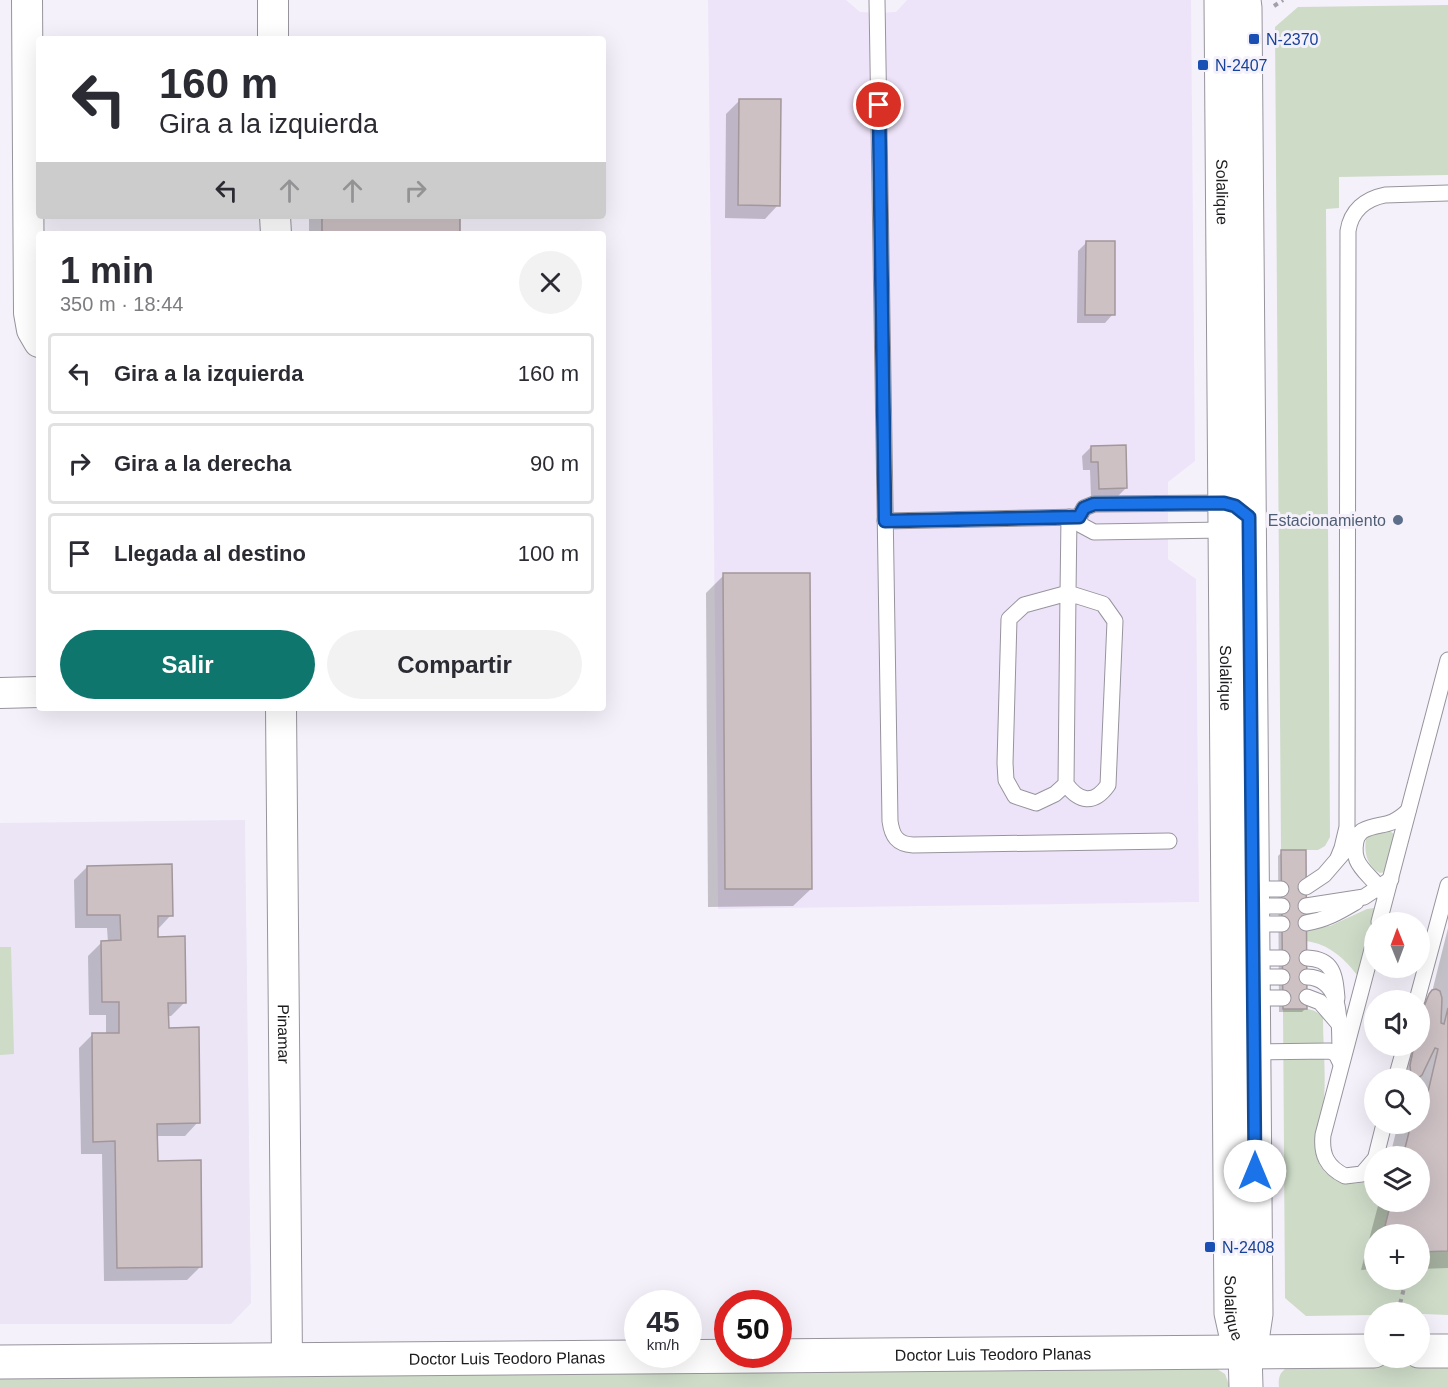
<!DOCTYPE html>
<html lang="es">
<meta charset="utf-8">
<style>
body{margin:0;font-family:Arial,sans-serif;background:#f2f2f3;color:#2b2b33;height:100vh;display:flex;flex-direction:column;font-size:22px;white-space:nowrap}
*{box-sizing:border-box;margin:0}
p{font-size:20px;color:#7c7c81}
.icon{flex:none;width:33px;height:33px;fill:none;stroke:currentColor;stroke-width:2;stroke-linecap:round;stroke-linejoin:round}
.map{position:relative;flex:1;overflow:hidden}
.side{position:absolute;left:36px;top:231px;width:570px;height:480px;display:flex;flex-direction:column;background:#fff;border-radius:6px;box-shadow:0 6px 24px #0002}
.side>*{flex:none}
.guide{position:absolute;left:36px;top:36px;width:570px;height:183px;border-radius:6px;box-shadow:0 6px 24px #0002;background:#fff;color:#2b2b33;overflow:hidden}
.needle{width:39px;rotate:359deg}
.buttons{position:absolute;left:1364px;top:912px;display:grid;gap:12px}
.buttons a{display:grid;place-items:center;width:66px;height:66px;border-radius:50%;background:#fff;box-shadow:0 6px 24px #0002;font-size:30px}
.speed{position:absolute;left:624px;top:1290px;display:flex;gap:12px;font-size:30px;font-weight:700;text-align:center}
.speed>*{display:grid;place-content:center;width:78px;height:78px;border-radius:50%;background:#fff;box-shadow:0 6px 24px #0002;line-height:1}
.speed small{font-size:15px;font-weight:400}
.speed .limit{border:9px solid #d22;background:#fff;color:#111}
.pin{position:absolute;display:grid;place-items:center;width:51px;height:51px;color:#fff;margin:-26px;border:3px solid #fff;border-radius:50%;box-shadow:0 2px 6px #0007}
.me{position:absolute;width:66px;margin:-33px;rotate:0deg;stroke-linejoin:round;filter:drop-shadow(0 0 4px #0008)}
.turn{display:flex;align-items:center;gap:21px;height:126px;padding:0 24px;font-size:27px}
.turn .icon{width:78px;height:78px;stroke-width:2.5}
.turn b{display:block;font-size:42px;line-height:51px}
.lanes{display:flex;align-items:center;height:57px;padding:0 24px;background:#0003;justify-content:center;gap:30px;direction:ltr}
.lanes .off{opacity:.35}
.round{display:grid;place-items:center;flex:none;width:63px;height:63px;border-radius:32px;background:#f2f2f3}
.overview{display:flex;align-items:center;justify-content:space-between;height:102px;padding:0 24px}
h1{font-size:36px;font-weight:600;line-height:45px}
.button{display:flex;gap:12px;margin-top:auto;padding:12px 24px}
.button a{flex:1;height:69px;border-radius:36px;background:#0f766e;color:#fff;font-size:24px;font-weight:600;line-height:69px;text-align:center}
.button a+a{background:#f2f2f3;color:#2b2b33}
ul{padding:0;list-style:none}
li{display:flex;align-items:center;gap:18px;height:81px;margin:0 12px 9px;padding:0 12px;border:3px solid #e1e1e2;border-radius:6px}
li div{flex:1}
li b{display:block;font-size:22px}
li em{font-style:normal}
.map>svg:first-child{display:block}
.built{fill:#ebe5f6}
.industrial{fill:#eee4f9}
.green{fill:#cddbc7}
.shadow{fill:#0003}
.building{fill:#cdc1c4;stroke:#a2979a;stroke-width:1.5}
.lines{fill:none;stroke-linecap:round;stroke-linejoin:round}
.lane-casing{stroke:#97949d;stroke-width:17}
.street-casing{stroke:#97949d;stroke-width:32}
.secondary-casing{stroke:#97949d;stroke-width:35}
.path{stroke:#a3a0a7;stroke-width:4;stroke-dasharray:4.5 4.5;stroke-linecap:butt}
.lane{stroke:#fff;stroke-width:15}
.street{stroke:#fff;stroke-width:30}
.secondary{stroke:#fff;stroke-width:33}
.route-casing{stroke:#114b97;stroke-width:15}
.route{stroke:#1a73e8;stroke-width:10}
.transit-dot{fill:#1a4fb4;stroke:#f5f1fb;stroke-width:2}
.service-dot{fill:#5c6f8a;stroke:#f5f1fb;stroke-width:2}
.labels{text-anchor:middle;stroke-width:6;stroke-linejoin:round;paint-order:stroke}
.transit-label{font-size:16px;fill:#164399;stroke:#f5f1fb;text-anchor:start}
.street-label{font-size:16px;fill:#1c1b1e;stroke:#f5f1fb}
.service-label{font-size:16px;fill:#4e5e75;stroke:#f5f1fb;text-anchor:end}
</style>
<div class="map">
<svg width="1448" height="1387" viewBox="0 0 1448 1387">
<rect width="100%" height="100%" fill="#f5f1fb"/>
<polygon class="built" points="245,820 251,1303 231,1324 0,1324 0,823"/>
<polygon class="industrial" points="708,0 846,0 860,12 878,13 896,12 907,0 1191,0 1195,461 1168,482 1168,559 1196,579 1199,902 718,909"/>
<g class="green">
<polygon points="1448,5 1448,175 1339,177 1339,208 1326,209 1330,837 1325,846 1318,850 1281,850 1275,27 1298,7"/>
<path d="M1390 831 1395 835 1386 872 1380 873C1366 866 1363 849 1367 835Z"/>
<path d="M1374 908 1377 911 1361 975 1358 976C1344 958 1329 944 1306 941V928L1330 926 1367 909Z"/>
<polygon points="0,947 11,947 14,1054 0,1055"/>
<path d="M1283 1009C1297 1009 1314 1005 1323 1018 1323 1045 1326 1072 1324 1098 1322 1127 1301 1158 1334 1179 1345 1186 1362 1184 1374 1179V1202H1391L1383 1234H1374V1280H1419V1252L1448 1251V1315L1374 1312V1315L1306 1316 1285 1298Z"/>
<path d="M1448 1362V1387H1279C1277 1372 1285 1367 1299 1363Z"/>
<polygon points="1212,1366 1225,1374 1230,1387 0,1387 0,1377"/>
</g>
<g class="shadow">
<polygon points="739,101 778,205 765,219 725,218 726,114"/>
<rect x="309" y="216" width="149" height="18"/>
<polygon points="1087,242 1113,314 1105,323 1077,323 1078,251"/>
<polygon points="1091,447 1126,488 1117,497 1091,497 1090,470 1083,470 1082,456"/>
<polygon points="724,575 811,889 793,906 708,907 706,593"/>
<polygon points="1282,852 1306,1008 1302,1012 1279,1012 1278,856"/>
<polygon points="87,867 171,915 158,929 157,938 185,1002 171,1016 167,1016 167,1029 198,1122 185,1136 156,1136 156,1162 201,1266 187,1280 104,1281 102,1154 81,1154 79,1048 92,1035 106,1034 106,1015 89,1015 88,956 102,942 108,942 107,928 75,928 74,880"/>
<polygon points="1448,928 1448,1268 1419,1269 1419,1234 1374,1234 1374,1269 1361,1270 1379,1202 1419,1202 1419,1156 1390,1156 1398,1124 1419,1124 1419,1078 1394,1078 1401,1046 1419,1046 1419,1005 1432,992"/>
</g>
<g class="building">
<polygon points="739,99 781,99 780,206 738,205"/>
<rect x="322" y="216" width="138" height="18"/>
<polygon points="1086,241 1115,241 1115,315 1085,315"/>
<polygon points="1126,445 1127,488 1099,489 1098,462 1091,462 1091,446"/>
<polygon points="723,573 810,573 812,889 725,889"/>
<polygon points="1281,850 1306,850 1307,1009 1283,1009"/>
<polygon points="172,864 173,916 158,916 158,937 185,936 186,1003 168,1003 169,1028 199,1027 200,1123 157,1124 158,1161 201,1160 202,1267 117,1268 115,1141 93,1142 92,1033 119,1033 119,1002 102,1002 101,941 121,940 120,915 87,915 87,866"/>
<polygon points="1436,989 1440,991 1442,998 1441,1023 1444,1024 1448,1008 1448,1251 1419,1252 1419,1234 1383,1234 1391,1202 1419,1202 1419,1156 1403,1156 1411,1124 1419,1124 1419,1090 1428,1092 1438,1049 1435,1048 1422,1075 1418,1078 1411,1076 1410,1065 1414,1046 1419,1046 1421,1014 1429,994 1432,990"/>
</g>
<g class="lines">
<g class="lane-casing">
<g id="lane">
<path d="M877 0 890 821C892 836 897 844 913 845L1169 841"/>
<polygon points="1224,503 1235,506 1249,517 1235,527 1224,530 1094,532 1081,525 1079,517 1084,508 1094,504"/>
<polyline points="885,521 1079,517"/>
<path d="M1066 784 1068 593 1024 605 1009 619 1005 763 1006 780 1015 796 1036 803 1055 794 1066 784C1079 802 1094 805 1108 785L1115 621 1103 604 1068 593 1069 517"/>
<path d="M1358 834C1347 866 1369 871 1383 893"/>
<path d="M1338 858 1342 848 1347 827 1348 231C1351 211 1365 199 1385 195L1448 193"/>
<path d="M1306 887 1324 875 1362 831C1381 821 1388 830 1408 811"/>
<polyline points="1252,889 1281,889"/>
<polyline points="1253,906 1282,906"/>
<polyline points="1306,906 1364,897 1391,879"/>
<polyline points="1379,922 1448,660"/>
<path d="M1306 923C1326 920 1339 912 1356 902"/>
<polyline points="1253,924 1282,924"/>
<path d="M1374 942 1323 1135C1321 1155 1327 1167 1345 1176L1362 1174 1374 1160"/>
<polyline points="1253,958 1282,958"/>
<path d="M1307 958C1334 959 1335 976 1337 998"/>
<polyline points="1253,977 1282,977"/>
<path d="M1307 977C1343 978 1339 1023 1340 1049"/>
<polyline points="1307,997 1320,1002 1339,1024"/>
<polyline points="1253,998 1283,998"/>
<polyline points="1417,1000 1448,885"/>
<polyline points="1254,1052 1330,1051 1336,1054 1341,1064"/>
<polyline points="1396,1078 1405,1046"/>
<polyline points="1376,1156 1384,1124"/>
</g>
</g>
<g class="street-casing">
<g id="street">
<polyline points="27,0 29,313 32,330 39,342"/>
<polyline points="273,0 273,39"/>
<polyline points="275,216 276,234"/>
<polyline points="0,693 39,692"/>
<path id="s1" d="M281 708 287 1360"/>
</g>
</g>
<g class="secondary-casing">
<g id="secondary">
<path id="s2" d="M1221 0 1231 1313 1235 1331 1245 1352"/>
<polyline points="1244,0 1245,8 1256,1314 1253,1334 1245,1352 1246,1387"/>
<polyline points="1419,1351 1448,1351"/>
<path id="s3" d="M0 1362 1374 1351"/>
</g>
</g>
<g class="path">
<polyline points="1274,6 1283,0"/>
<polyline points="1398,1312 1406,1280"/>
</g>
<use href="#lane" class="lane"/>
<use href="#street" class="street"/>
<use href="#secondary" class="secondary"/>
</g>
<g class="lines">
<g class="route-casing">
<polyline id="route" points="879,105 885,521 1079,517 1084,508 1094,504 1224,503 1235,506 1249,517 1255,1171"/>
</g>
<use href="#route" class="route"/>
</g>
<g class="transit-dot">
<rect x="1248" y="33" width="12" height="12" rx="3"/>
<rect x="1197" y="59" width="12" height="12" rx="3"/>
<rect x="1204" y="1241" width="12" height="12" rx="3"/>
</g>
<circle class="service-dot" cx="1398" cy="520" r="6"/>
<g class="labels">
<g class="transit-label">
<text x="1266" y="45">N-2370</text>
<text x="1215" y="71">N-2407</text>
<text x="1222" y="1253">N-2408</text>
</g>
<g class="street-label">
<text dy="6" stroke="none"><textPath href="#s2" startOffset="192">Solalique</textPath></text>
<text dy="6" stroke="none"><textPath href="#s2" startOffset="678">Solalique</textPath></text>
<text dy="6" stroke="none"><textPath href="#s1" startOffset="326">Pinamar</textPath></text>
<text dy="6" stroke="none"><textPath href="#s2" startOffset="1308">Solalique</textPath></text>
<text dy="6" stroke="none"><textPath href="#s3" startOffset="993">Doctor Luis Teodoro Planas</textPath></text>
<text dy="6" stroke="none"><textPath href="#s3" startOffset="507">Doctor Luis Teodoro Planas</textPath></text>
</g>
<g class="service-label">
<text x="1386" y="526">Estacionamiento</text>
</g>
</g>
</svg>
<div class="buttons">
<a><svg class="needle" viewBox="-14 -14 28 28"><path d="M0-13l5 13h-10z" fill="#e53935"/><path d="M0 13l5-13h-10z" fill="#7c7c81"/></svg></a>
<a><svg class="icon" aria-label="sound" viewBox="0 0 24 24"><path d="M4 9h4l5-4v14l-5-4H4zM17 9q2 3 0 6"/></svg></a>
<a><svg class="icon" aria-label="search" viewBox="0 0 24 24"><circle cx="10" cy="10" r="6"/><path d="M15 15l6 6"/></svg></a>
<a><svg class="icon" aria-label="layers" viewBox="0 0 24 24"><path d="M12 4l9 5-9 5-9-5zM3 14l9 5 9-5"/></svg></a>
<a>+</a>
<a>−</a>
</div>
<div class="speed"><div>45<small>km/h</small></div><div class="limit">50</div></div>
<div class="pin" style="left:879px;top:105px;background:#d93025"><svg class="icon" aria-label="arrive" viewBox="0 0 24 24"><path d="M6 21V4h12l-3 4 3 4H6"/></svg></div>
<svg class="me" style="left:1255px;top:1171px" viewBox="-20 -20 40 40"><circle r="19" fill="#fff"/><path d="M0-13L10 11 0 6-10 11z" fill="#1a73e8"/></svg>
<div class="guide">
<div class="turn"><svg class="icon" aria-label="left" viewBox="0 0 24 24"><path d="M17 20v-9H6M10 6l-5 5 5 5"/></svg><div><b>160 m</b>Gira a la izquierda</div></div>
<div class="lanes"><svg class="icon" aria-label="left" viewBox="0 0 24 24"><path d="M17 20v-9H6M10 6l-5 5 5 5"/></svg><svg class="icon off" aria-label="ahead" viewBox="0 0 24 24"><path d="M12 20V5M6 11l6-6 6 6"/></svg><svg class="icon off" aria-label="ahead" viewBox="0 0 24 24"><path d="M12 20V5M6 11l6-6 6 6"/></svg><svg class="icon off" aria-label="right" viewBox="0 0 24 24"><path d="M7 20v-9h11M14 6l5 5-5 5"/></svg></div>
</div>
<section class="side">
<div class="overview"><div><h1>1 min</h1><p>350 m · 18:44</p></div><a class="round"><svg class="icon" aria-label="close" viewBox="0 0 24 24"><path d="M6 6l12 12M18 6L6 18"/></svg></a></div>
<ul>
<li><svg class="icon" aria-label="left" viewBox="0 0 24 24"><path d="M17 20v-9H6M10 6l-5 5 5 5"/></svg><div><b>Gira a la izquierda</b></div><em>160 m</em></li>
<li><svg class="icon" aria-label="right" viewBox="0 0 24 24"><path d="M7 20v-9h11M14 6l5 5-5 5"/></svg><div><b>Gira a la derecha</b></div><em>90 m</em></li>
<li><svg class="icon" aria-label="arrive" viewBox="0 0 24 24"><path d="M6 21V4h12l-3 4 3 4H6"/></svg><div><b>Llegada al destino</b></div><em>100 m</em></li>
</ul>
<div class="button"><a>Salir</a><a>Compartir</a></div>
</section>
</div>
